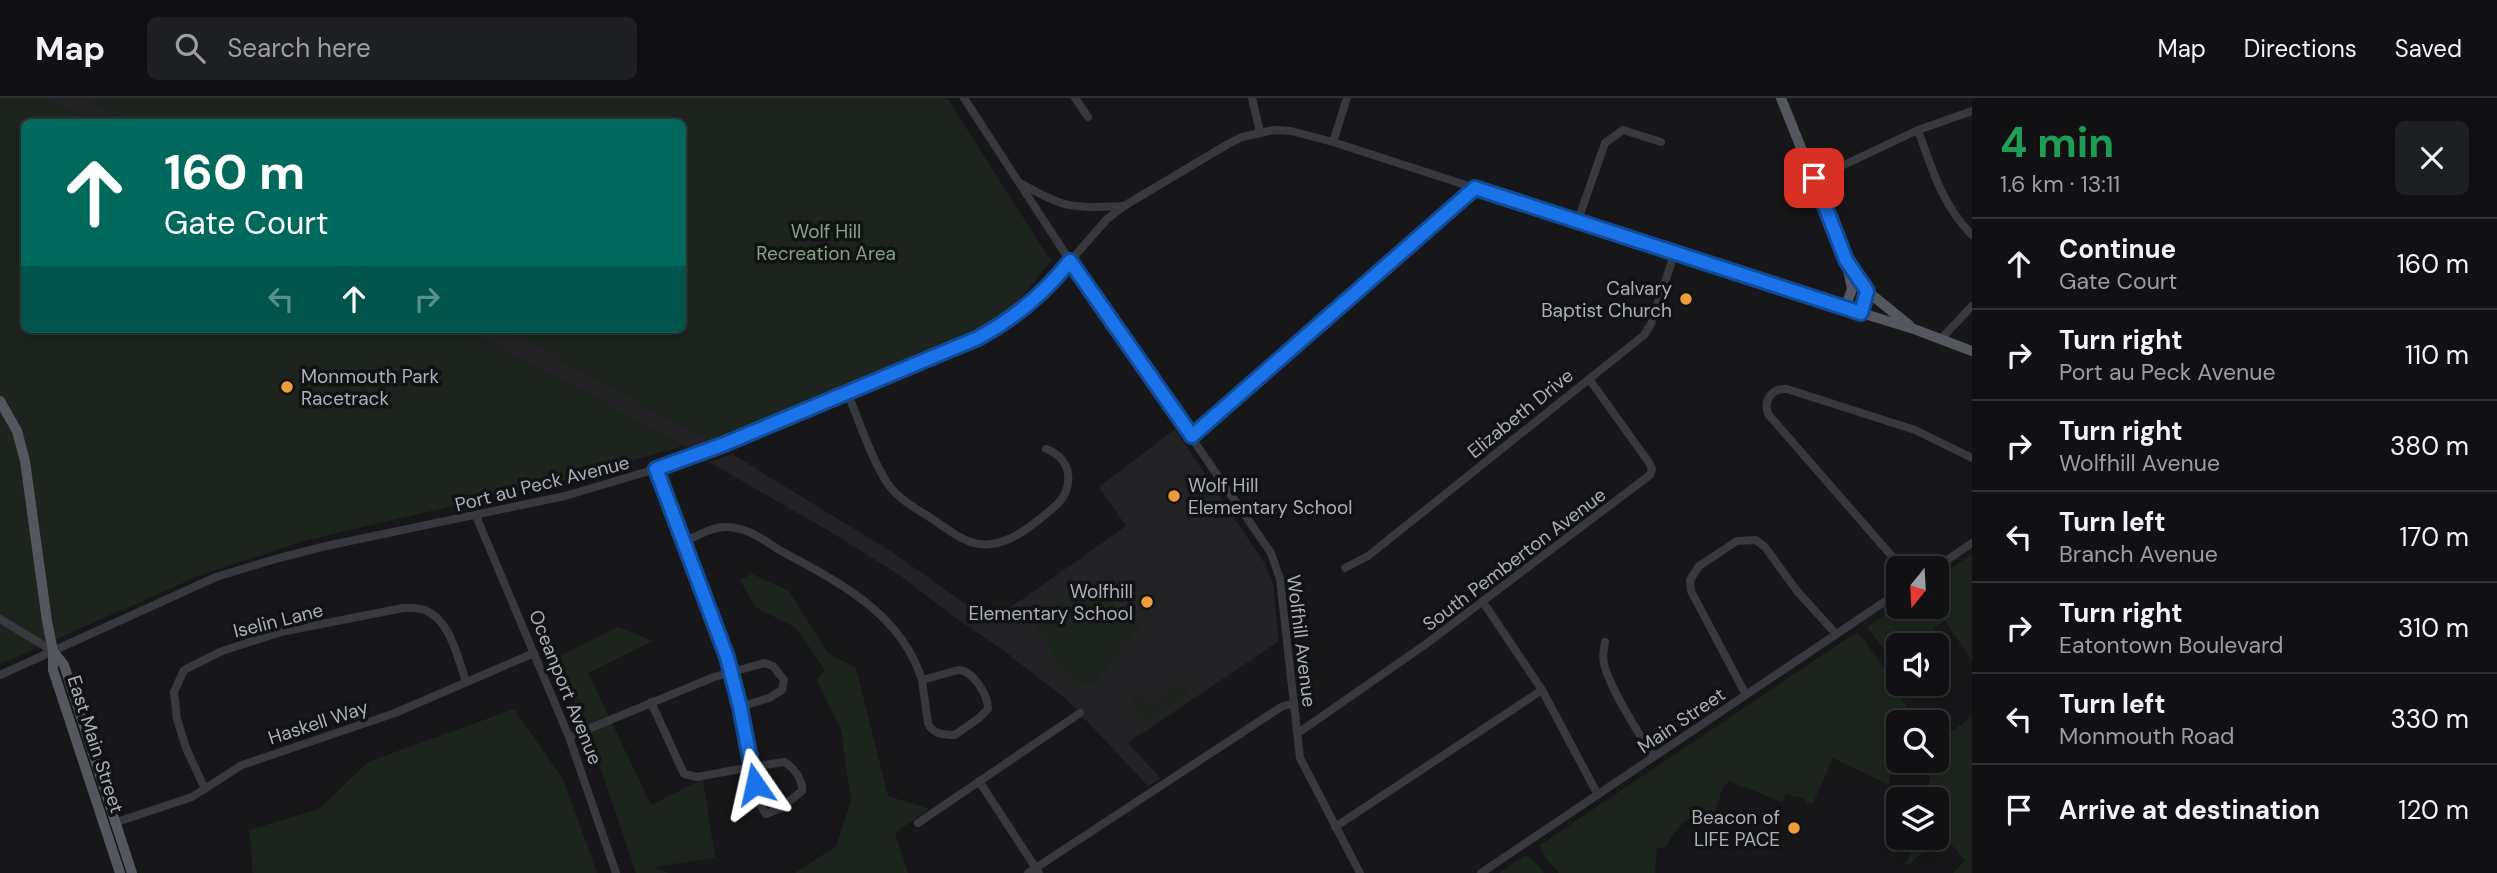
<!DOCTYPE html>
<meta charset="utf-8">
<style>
body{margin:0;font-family:"DM Sans",sans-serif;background:#1e1f21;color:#f1f3f6;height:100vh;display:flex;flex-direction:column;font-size:26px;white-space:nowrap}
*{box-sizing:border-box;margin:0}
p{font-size:23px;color:#9c9da0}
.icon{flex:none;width:38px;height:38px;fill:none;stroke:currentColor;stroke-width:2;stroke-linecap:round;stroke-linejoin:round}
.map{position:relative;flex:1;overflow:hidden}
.side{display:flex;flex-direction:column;background:#111113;width:525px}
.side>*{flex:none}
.hud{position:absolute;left:21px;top:21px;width:665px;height:214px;border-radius:10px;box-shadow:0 4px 10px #0003,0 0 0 2px #303133;background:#00695c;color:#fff;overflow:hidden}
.needle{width:46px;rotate:198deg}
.tools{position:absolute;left:1886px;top:458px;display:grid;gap:14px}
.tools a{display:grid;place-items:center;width:63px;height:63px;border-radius:10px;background:#111113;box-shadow:0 4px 10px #0003,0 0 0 2px #303133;font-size:35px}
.pin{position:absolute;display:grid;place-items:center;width:60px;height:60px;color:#fff;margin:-30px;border-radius:14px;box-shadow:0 4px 10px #0006}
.me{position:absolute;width:77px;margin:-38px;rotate:349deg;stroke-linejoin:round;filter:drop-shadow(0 0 5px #0008)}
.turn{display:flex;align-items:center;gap:24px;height:147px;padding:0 28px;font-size:32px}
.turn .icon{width:91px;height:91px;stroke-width:2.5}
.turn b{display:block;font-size:49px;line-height:60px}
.lanes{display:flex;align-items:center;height:66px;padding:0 28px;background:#0003;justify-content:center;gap:35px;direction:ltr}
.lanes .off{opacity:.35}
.round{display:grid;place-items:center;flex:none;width:74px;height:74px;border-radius:10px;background:#1e1f21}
.head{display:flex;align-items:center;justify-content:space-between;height:119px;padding:0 28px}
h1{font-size:42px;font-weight:700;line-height:52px;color:#1e9e55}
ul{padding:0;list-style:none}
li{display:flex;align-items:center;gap:21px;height:91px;padding:0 28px;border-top:2px solid #303133}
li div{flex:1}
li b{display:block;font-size:26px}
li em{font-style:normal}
header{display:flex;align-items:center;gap:42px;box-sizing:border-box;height:98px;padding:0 35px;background:#111113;border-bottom:2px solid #303133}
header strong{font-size:33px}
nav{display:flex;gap:38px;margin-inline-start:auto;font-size:24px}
.search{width:490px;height:63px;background:#1e1f21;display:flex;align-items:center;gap:18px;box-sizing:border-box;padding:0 24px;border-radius:10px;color:#9c9da0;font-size:26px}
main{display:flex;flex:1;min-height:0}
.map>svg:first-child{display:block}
.built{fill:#232326}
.green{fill:#1d241d}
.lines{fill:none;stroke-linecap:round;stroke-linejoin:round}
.minor{stroke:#38393e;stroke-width:8}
.major{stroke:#54575d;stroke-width:10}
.route-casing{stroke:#114b97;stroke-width:18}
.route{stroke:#1a73e8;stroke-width:12}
.poi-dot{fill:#ee9b39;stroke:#121214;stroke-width:2.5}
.labels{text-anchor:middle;stroke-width:7;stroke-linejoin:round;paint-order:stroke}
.park-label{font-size:19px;fill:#83a381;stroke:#121214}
.poi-label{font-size:19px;fill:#a9b0b8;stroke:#121214;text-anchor:end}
.street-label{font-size:19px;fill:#a9b0b8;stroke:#121214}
</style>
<header>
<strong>Map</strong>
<div class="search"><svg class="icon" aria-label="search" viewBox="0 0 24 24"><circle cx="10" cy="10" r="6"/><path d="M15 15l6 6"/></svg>Search here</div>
<nav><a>Map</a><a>Directions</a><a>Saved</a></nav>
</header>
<main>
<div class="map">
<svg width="1972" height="775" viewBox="0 0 1972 775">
<rect width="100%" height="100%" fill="#171719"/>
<g class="built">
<polygon points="44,0 85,0 129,24 88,24"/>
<polygon points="465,231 506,231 711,344 691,352"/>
<polygon points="1175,331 1265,466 1273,486 1279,543 1128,645 1161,681 1148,688 1067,602 1003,552 960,523 898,476 829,433 709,364 732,356 892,454 970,509 993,522 1126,428 1099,389"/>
</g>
<g class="green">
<polygon points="0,0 44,0 88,24 24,24 24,231 465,231 683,348 564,382 303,443 203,476 0,566"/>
<polygon points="85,0 947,0 1051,163 1009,214 892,272 711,344 506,231 682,231 682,24 129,24"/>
<polygon points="1972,456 1972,562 1945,523 1934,530 1947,559 1937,565 1937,548 1899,548 1899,571 1867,529 1899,507 1899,509 1937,509 1937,480"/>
<polygon points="752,476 789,493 828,555 856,570 888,698 929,711 895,735 908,775 795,775 836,748 851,703 841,632 817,582 825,572 796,530 755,509 740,482"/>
<path d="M1088 500 1110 504 1141 528 1093 587H1078L1061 568 1030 520C1049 506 1065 501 1088 500Z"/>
<polygon points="618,529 653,543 588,575 651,707 703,681 715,760 653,769 668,775 636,775 593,648 556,560"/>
<path d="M1855 535 1862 539C1881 566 1902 593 1913 625H1899V659L1891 660 1889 687 1833 660 1813 705H1807L1802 699H1795L1787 695 1782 704 1729 683 1723 689 1715 714C1690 714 1676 729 1666 749L1657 750 1655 775H1559L1543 756 1540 747Z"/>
<polygon points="1181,582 1190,593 1148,625 1129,600 1138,594 1150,609 1171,594 1169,591"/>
<polygon points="514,611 563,681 597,775 253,775 249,732 319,711 368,664"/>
<polygon points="1972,619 1972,775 1953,775 1965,763 1944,737 1905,769 1918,740 1937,740 1937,702 1929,702 1930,663 1937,663 1937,644"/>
<polygon points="1524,758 1530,759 1544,775 1499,775"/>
</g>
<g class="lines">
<g class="minor">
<polyline points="964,0 1070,163 1271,455 1280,481 1300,660 1360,775"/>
<polyline points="1075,0 1088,19"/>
<polyline points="1252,0 1260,34"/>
<path d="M1918 32C1932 71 1942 107 1972 137"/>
<polyline points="1333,44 1347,0"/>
<polyline points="1814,81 1918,32 1972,13"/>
<path d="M1022 86C1065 111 1073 110 1122 108"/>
<polyline points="1578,122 1605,45 1623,32 1661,44"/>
<polyline points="1941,241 1972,208"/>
<path d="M847 294C859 322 868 352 883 378 893 398 913 409 931 420 943 428 955 438 968 443 999 456 1030 430 1053 410 1075 393 1074 361 1046 351"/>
<polyline points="1192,338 1475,90"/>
<polyline points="476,418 569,639 616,775"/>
<path d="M684 444C701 436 716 426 735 430 752 432 769 446 783 454 840 485 901 515 922 582"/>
<polyline points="1345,470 1368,458 1644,237 1651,226 1675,154"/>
<path d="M1903 471 1768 316C1763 302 1772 290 1787 291L1915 332 1972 360"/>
<polyline points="1934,471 1972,445"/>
<polyline points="1483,504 1542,592 1598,697"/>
<polyline points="0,521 53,553"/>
<path d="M1605 544C1604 551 1602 559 1604 566 1610 590 1639 637 1654 658"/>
<path d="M958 572C973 572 988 597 988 611L979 620 955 637C944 637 932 636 928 625L922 582Z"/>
<polyline points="0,577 216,479 279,460 326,448 565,398 656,371 722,347 978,240 1013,220 1037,201 1107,121 1124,108 1228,46 1242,39 1274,32 1291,33 1333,44 1845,210"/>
<polyline points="1746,597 1691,493 1690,482 1699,468 1737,443 1756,442 1765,449 1797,493 1836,536"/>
<polyline points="651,604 684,676 697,679 751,669 740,609 727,559 656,371"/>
<polyline points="1298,635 1426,546 1650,377 1652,371 1648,363 1589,281"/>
<polyline points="569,639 714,579 764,565 773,568 784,582 782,592 769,600 740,609"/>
<path d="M784 664C793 668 803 682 802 693L779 711 766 716 758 703 751 669Z"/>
<polyline points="979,683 1039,775"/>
<path d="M205 691 186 650 177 621 174 594 184 572 222 553 281 534 403 510C410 510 419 509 425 512 451 523 457 559 466 583"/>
<polyline points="114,725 192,699 242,667 395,615 534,555"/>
<polyline points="918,725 1080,615"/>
<polyline points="1335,729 1542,592"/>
<polyline points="1028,775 1281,609 1294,605"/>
<polyline points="1481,775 1899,494"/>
</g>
<g class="major">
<polyline points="1781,0 1846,162 1852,191 1845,210 1914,231 1972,253"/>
<polyline points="1850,167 1867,193 1909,227"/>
<polyline points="0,303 17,333 25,363 47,523 53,553 53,572 120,775"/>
<polyline points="53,553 64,567 132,775"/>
</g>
</g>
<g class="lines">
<g class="route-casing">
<path id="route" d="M755 686 740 609 727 559 656 371 722 347 978 240C1015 220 1044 196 1070 163L1192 338 1475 90 1861 215 1867 193 1846 162 1814 80"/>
</g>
<use href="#route" class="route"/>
</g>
<g class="poi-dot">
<circle cx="1686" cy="201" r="7"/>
<circle cx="287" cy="289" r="7"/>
<circle cx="1174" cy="398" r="7"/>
<circle cx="1147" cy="504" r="7"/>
<circle cx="1794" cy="730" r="7"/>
</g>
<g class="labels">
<g class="park-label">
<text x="826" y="140">Wolf Hill<tspan x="826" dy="22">Recreation Area</tspan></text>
</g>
<g class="poi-label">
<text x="1672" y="197">Calvary<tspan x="1672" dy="22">Baptist Church</tspan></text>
<text x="301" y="285" text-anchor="start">Monmouth Park<tspan x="301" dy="22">Racetrack</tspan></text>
<text x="1188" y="394" text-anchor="start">Wolf Hill<tspan x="1188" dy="22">Elementary School</tspan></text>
<text x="1133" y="500">Wolfhill<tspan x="1133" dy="22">Elementary School</tspan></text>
<text x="1780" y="726">Beacon of<tspan x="1780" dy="22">LIFE PACE</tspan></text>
</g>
<g class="street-label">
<text transform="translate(1520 315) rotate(-39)" y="7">Elizabeth Drive</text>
<text transform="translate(542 385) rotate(-14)" y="7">Port au Peck Avenue</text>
<text transform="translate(1514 461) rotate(-37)" y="7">South Pemberton Avenue</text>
<text transform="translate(278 522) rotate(-14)" y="7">Iselin Lane</text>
<text transform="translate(1302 543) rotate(83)" y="7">Wolfhill Avenue</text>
<text transform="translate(566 589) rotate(68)" y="7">Oceanport Avenue</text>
<text transform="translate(1681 622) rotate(-34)" y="7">Main Street</text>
<text transform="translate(318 624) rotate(-18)" y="7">Haskell Way</text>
<text transform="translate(96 646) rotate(72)" y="7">East Main Street</text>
</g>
</g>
</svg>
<div class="tools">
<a><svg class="needle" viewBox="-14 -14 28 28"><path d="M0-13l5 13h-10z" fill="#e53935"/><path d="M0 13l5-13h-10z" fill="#9c9da0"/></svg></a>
<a><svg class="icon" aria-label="sound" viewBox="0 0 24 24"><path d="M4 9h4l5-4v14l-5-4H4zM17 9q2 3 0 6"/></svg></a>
<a><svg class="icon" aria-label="search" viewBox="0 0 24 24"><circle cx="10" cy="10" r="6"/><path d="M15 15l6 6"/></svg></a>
<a><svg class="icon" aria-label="layers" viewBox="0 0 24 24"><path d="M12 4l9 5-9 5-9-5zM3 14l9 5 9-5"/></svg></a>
</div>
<div class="pin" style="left:1814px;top:80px;background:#d93025"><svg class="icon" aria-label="arrive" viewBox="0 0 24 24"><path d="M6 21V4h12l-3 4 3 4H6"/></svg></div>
<svg class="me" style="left:755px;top:686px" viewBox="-20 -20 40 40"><path d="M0-17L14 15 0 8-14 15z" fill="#1a73e8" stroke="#fff" stroke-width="4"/></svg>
<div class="hud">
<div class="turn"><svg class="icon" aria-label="ahead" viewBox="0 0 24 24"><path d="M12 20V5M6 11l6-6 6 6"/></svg><div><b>160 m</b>Gate Court</div></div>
<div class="lanes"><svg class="icon off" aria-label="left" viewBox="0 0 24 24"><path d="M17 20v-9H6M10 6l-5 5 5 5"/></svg><svg class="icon" aria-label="ahead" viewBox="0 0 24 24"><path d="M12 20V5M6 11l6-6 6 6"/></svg><svg class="icon off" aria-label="right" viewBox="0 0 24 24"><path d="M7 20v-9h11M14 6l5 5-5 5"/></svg></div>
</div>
</div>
<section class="side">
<div class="head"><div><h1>4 min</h1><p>1.6 km · 13:11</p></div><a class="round"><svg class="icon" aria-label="close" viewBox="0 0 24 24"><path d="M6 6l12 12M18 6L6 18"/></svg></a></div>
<ul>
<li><svg class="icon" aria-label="ahead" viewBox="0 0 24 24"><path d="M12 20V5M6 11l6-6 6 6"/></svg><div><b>Continue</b><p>Gate Court</p></div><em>160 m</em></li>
<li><svg class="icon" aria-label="right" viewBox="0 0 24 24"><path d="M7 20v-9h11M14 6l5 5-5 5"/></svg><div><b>Turn right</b><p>Port au Peck Avenue</p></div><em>110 m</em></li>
<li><svg class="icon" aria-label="right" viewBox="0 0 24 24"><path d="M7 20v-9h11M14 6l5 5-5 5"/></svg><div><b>Turn right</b><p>Wolfhill Avenue</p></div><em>380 m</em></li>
<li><svg class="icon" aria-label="left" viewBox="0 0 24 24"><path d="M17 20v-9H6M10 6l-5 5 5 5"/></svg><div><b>Turn left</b><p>Branch Avenue</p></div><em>170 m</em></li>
<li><svg class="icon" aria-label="right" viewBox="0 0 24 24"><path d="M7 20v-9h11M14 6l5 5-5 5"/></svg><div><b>Turn right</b><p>Eatontown Boulevard</p></div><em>310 m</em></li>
<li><svg class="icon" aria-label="left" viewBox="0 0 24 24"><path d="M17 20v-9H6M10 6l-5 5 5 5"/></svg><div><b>Turn left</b><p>Monmouth Road</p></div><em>330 m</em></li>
<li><svg class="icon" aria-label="arrive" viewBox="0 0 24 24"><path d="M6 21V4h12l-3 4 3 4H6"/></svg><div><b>Arrive at destination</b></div><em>120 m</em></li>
</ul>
</section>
</main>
